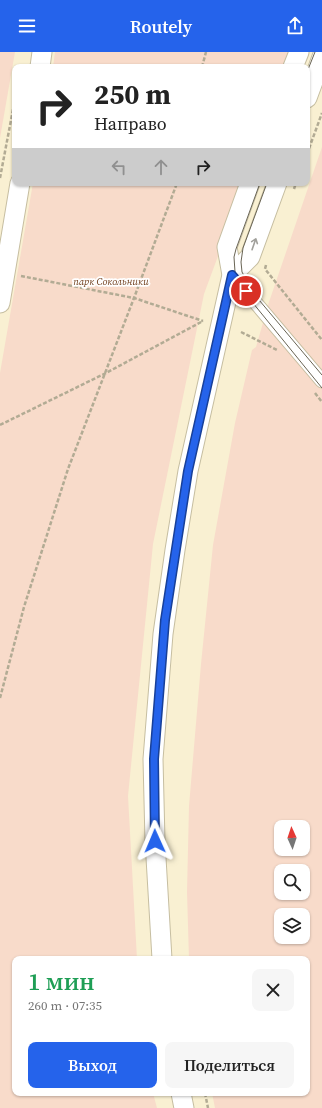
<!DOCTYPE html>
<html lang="ru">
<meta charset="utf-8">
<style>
body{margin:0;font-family:"Source Serif 4",serif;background:#f6f6f6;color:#222;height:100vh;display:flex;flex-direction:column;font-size:15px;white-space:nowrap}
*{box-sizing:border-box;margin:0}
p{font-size:13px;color:#767676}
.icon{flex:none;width:22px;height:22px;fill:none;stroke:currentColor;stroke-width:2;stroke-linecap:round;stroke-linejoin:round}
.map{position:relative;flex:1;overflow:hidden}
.panel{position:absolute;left:12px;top:904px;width:298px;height:140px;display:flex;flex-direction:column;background:#fff;border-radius:8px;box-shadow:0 1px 3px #0004}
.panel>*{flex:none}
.top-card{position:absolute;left:12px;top:12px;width:298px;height:122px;border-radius:8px;box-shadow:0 1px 3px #0004;background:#fff;color:#222;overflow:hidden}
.needle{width:26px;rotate:357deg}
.controls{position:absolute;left:274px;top:768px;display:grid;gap:8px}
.controls a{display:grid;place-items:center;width:36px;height:36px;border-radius:8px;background:#fff;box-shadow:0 1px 3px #0004;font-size:20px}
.pin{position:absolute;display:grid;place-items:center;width:34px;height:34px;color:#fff;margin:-17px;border:2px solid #fff;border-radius:50%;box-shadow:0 1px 4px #0007}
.me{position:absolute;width:44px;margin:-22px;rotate:359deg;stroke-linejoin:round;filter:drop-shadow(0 0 3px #0008)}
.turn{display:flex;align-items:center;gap:14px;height:84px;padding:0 16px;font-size:18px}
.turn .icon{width:52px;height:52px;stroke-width:2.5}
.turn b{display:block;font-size:28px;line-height:34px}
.lanes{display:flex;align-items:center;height:38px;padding:0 16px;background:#0003;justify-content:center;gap:20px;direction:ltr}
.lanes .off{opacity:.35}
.round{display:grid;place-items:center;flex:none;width:42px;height:42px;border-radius:8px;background:#f6f6f6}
.overview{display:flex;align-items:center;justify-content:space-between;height:68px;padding:0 16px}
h1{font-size:24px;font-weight:600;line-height:30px;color:#1e9e55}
.primary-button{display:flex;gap:8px;margin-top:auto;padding:8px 16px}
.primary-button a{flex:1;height:46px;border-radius:8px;background:#2563eb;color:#fff;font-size:16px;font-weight:600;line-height:46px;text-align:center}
.primary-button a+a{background:#f6f6f6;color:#222}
header{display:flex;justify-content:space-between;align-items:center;height:52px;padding:0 16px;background:#2563eb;color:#fff;font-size:18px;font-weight:600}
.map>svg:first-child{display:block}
.green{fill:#f8dbca;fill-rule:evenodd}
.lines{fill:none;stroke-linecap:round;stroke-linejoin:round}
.street-casing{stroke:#c6bea1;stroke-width:15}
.secondary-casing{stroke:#c6bea1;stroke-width:21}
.path{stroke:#b2ab94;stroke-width:2.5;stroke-dasharray:4 2;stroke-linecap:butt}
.street{stroke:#fff;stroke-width:13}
.secondary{stroke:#fff;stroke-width:19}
.tram{stroke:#696454;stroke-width:1}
.oneway{stroke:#a1a09b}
.route-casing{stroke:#184099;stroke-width:10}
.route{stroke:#2563eb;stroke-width:7}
.labels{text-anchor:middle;stroke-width:3.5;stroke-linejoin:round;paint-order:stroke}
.park-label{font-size:10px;font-style:italic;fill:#6d3a17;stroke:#fff}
</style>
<header><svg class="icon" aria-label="menu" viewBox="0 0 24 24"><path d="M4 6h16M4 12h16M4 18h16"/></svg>Routely<svg class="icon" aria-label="share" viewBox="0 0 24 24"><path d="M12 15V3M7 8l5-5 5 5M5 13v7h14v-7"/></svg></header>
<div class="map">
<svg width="322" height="1056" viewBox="0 0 322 1056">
<rect width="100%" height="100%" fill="#f9f0d2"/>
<g class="green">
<polygon points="0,0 15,0 0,86"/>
<polygon points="55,0 293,0 287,15 53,15"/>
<path d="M322 95V1056H215L212 1041H307V907H189L187 840 189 754 201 612 213 493 235 371 252 298 256 295 269 250ZM281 775H303V797H281ZM281 819H303V841H281ZM281 863H303V885H281Z"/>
<polygon points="33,131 245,131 204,242 153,492 128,744 137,907 15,907 15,1041 153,1041 157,1056 0,1056 0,321"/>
</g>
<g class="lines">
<g class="street-casing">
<polyline id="street" points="232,223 322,329"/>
</g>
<g class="secondary-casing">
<g id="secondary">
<polyline points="40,15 42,0"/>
<polyline points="293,15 299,0"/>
<polyline points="307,46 322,5"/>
<polyline points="232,223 250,205 277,131"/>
<polyline points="0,251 20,131"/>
<polyline points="162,907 155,789 153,707 163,582 175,498 188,419 232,223 227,195 250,131"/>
<polyline points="181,1041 184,1056"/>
</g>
</g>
<g class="path">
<polyline points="202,15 206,0"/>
<polyline points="307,102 322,61"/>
<polyline points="0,126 15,47"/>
<polyline points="294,137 296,131"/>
<polyline points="266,213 265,217 322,288"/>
<polyline points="21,224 134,246 203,269"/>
<polyline points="241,280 277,298"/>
<polyline points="315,341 322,350"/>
<polyline points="0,373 106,321 203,269"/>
<polyline points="0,646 24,555 68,417 134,246 177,131"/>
<polyline points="205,1041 208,1056"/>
</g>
<use href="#street" class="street"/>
<use href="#secondary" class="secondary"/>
<g class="tram">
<polyline points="307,20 315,0"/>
<polyline points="260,131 236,197 234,205 235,220 244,240 322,336"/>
<polyline points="267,131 243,196 241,210 242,220 254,242 322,323"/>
</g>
</g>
<defs><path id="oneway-shaft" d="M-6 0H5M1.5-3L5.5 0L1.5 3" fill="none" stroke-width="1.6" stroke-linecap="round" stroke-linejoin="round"/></defs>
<use class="oneway" href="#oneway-shaft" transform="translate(254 192) rotate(-71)"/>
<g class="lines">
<g class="route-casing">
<polyline id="route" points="155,789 154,707 165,568 188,419 232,223 246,239"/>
</g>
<use href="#route" class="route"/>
</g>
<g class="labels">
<g class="park-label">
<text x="111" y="233">парк Сокольники</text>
</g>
</g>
</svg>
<div class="controls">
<a><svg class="needle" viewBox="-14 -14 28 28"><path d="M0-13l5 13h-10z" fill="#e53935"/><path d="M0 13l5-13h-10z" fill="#767676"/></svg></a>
<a><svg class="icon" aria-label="search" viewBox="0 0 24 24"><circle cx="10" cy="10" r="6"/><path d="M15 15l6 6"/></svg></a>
<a><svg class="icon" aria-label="layers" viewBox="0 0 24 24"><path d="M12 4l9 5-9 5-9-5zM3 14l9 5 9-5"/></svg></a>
</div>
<div class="pin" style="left:246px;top:239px;background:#d93025"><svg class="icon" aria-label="arrive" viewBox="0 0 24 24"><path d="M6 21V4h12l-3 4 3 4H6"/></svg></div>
<svg class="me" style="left:155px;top:789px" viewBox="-20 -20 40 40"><path d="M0-17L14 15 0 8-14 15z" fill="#2563eb" stroke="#fff" stroke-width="4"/></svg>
<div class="top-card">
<div class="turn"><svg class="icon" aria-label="right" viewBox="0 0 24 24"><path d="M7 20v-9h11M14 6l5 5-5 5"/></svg><div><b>250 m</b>Направо</div></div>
<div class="lanes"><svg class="icon off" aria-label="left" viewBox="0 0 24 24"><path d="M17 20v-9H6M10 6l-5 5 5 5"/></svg><svg class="icon off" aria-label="ahead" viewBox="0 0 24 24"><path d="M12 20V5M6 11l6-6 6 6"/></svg><svg class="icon" aria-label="right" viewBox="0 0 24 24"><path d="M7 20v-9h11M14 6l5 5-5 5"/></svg></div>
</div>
<section class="panel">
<div class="overview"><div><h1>1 мин</h1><p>260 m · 07:35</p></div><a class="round"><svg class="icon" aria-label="close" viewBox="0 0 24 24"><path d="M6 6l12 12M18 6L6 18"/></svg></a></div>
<div class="primary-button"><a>Выход</a><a>Поделиться</a></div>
</section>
</div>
